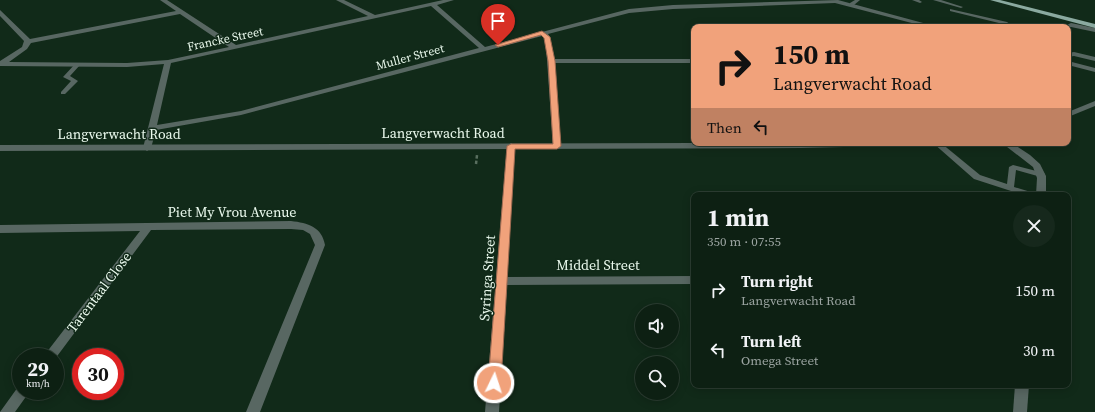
<!DOCTYPE html>
<meta charset="utf-8">
<style>
body{margin:0;font-family:"Source Serif 4",serif;background:#16281c;color:#f1f3f6;height:100vh;display:flex;flex-direction:column;font-size:15px;white-space:nowrap}
*{box-sizing:border-box;margin:0}
p{font-size:13px;color:#9aa3a0}
.icon{flex:none;width:22px;height:22px;fill:none;stroke:currentColor;stroke-width:2;stroke-linecap:round;stroke-linejoin:round}
.map{position:relative;flex:1;overflow:hidden}
.side{position:absolute;left:691px;top:192px;width:380px;height:196px;display:flex;flex-direction:column;background:#0d2013;border-radius:8px;box-shadow:0 2px 10px #0003,0 0 0 1px #2d3e33}
.side>*{flex:none}
.banner{position:absolute;left:691px;top:24px;width:380px;height:122px;border-radius:8px;box-shadow:0 2px 10px #0003,0 0 0 1px #2d3e33;background:#f1a27b;color:#111;overflow:hidden}
.tools{position:absolute;left:635px;top:304px;display:grid;gap:8px}
.tools a{display:grid;place-items:center;width:44px;height:44px;border-radius:50%;background:#0d2013;box-shadow:0 2px 10px #0003,0 0 0 1px #2d3e33;font-size:20px}
.speed{position:absolute;left:12px;top:348px;display:flex;gap:8px;font-size:20px;font-weight:700;text-align:center}
.speed>*{display:grid;place-content:center;width:52px;height:52px;border-radius:50%;background:#0d2013;box-shadow:0 2px 10px #0003,0 0 0 1px #2d3e33;line-height:1}
.speed small{font-size:10px;font-weight:400}
.speed .limit{border:6px solid #d22;background:#fff;color:#111}
.pin{position:absolute;display:grid;place-items:center;width:34px;height:34px;color:#fff;margin:-41px -17px;border-radius:50% 50% 50% 0;rotate:-45deg;box-shadow:0 0 4px #0007}
.pin .icon{rotate:45deg}
.me{position:absolute;width:44px;margin:-22px;rotate:4deg;stroke-linejoin:round;filter:drop-shadow(0 0 3px #0008)}
.turn{display:flex;align-items:center;gap:14px;height:84px;padding:0 16px;font-size:18px}
.turn .icon{width:52px;height:52px;stroke-width:2.5}
.turn b{display:block;font-size:28px;line-height:34px}
.then{display:flex;align-items:center;height:38px;padding:0 16px;background:#0003;gap:8px;font-size:15px}
.round{display:grid;place-items:center;flex:none;width:42px;height:42px;border-radius:21px;background:#16281c}
.overview{display:flex;align-items:center;justify-content:space-between;height:68px;padding:0 16px}
h1{font-size:24px;font-weight:700;line-height:30px}
ul{padding:0;list-style:none}
li{display:flex;align-items:center;gap:12px;height:60px;padding:0 16px}
li div{flex:1}
li b{display:block;font-size:15px}
li em{font-style:normal}
.map>svg:first-child{display:block}
.lines{fill:none;stroke-linecap:round;stroke-linejoin:round}
.path{stroke:#596f5f;stroke-width:2.5;stroke-dasharray:3.5 2;stroke-linecap:butt}
.service{fill:#586762;fill-rule:evenodd}
.minor{fill:#586762;fill-rule:evenodd}
.tertiary{fill:#586762;fill-rule:evenodd}
.primary{fill:#8baaa0;fill-rule:evenodd}
.route{fill:#f1a27b;stroke:#9d6950}
.labels{text-anchor:middle;stroke-width:3;stroke-linejoin:round;paint-order:stroke}
.far-street-label{font-size:12px;fill:#eaf9ed;stroke:#112a19}
.street-label{font-size:14px;fill:#eaf9ed;stroke:#112a19}
</style>
<div class="map">
<svg width="1095" height="412" viewBox="0 0 1095 412">
<rect width="100%" height="100%" fill="#112a19"/>
<g class="lines">
<polyline class="path" points="476,164 477,155"/>
<g class="service">
<polygon points="855,0 860,0 854,5 850,5 850,3"/>
<polygon points="912,0 919,0 922,2 920,3"/>
<polygon points="933,0 941,0 963,7 961,8"/>
<polygon points="950,9 1007,22 1011,25 1010,27 1004,27 1005,25 1003,24 950,11"/>
<polygon points="1071,23 1095,28 1095,32 1071,27 1068,28 1068,27 1063,27"/>
<polygon points="1074,52 1095,57 1095,61 1074,56 1068,57 1068,53"/>
<polygon points="77,63 80,65 70,76 78,81 65,94 61,94 61,92 71,81 63,77 75,64"/>
<polygon points="933,143 941,143 980,175 1007,184 1009,167 1013,165 1044,173 1045,175 1041,177 1016,170 1014,187 1034,193 1035,195 1023,195 974,179"/>
</g>
<g class="minor">
<path d="M160 0H167L236 45 368 16 336 0H344L375 15 443 0H454L437 5 485 47 629 9 673 5 838 0 938 27H927L835 3 673 9 629 13 548 34 550 37 554 59H694V63H554L561 146 557 149 553 146 546 46 544 38 542 36 241 115 156 130 151 148 147 151 143 148 164 64 127 67 0 66V61L22 47 24 41 0 16V10L30 39 176 11ZM431 6 479 48 241 111 157 125 171 63ZM180 14 229 47 168 60 127 63 9 62 27 49 31 43Z"/>
<polygon points="1068,61 1095,68 1095,72 1068,65"/>
<polygon points="511,143 515,146 507,277 694,276 694,284 507,285 499,412 485,412 507,146"/>
<polygon points="1002,143 1012,143 1030,155 1040,164 1046,176 1046,195 1036,195 1037,178 1033,167"/>
<path d="M291 221C308 223 322 227 325 245L260 412H246L315 245 310 234 303 230 291 229 151 230 55 359V357H43L140 231 0 233V225Z"/>
<polygon points="1015,385 1029,385 1027,412 1013,412"/>
<polygon points="21,386 21,391 30,391 15,412 0,412 18,387"/>
</g>
<g class="tertiary">
<polygon points="1095,101 1095,106 1068,117 1068,112"/>
<polygon points="694,143 891,143 887,146 801,148 0,151 0,145"/>
</g>
<polygon class="primary" points="990,0 1000,0 1095,24 1095,28"/>
</g>
<polygon class="route" points="542,31 550,37 555,61 561,146 557,149 515,149 501,383 499,387 494,388 490,387 488,383 507,146 511,144 553,144 548,61 544,38 541,35 498,47 495,45"/>
<g class="labels">
<g class="far-street-label">
<text transform="translate(225 39) rotate(-12)" y="4">Francke Street</text>
<text transform="translate(410 57) rotate(-15)" y="4">Muller Street</text>
</g>
<g class="street-label">
<text x="443" y="138">Langverwacht Road</text>
<text x="119" y="139">Langverwacht Road</text>
<text x="232" y="217">Piet My Vrou Avenue</text>
<text x="598" y="270">Middel Street</text>
<text transform="translate(487 278) rotate(-86)" y="5">Syringa Street</text>
<text transform="translate(99 292) rotate(-53)" y="5">Tarentaal Close</text>
</g>
</g>
</svg>
<div class="tools">
<a><svg class="icon" aria-label="sound" viewBox="0 0 24 24"><path d="M4 9h4l5-4v14l-5-4H4zM17 9q2 3 0 6"/></svg></a>
<a><svg class="icon" aria-label="search" viewBox="0 0 24 24"><circle cx="10" cy="10" r="6"/><path d="M15 15l6 6"/></svg></a>
</div>
<div class="speed"><div>29<small>km/h</small></div><div class="limit">30</div></div>
<div class="pin" style="left:498px;top:45px;background:#d93025"><svg class="icon" aria-label="arrive" viewBox="0 0 24 24"><path d="M6 21V4h12l-3 4 3 4H6"/></svg></div>
<svg class="me" style="left:494px;top:383px" viewBox="-20 -20 40 40"><circle r="17" fill="#f1a27b" stroke="#fff" stroke-width="3"/><path d="M0-11L8 9 0 5-8 9z" fill="#fff"/></svg>
<div class="banner">
<div class="turn"><svg class="icon" aria-label="right" viewBox="0 0 24 24"><path d="M7 20v-9h11M14 6l5 5-5 5"/></svg><div><b>150 m</b>Langverwacht Road</div></div>
<div class="then">Then<svg class="icon" aria-label="left" viewBox="0 0 24 24"><path d="M17 20v-9H6M10 6l-5 5 5 5"/></svg></div>
</div>
<section class="side">
<div class="overview"><div><h1>1 min</h1><p>350 m · 07:55</p></div><a class="round"><svg class="icon" aria-label="close" viewBox="0 0 24 24"><path d="M6 6l12 12M18 6L6 18"/></svg></a></div>
<ul>
<li><svg class="icon" aria-label="right" viewBox="0 0 24 24"><path d="M7 20v-9h11M14 6l5 5-5 5"/></svg><div><b>Turn right</b><p>Langverwacht Road</p></div><em>150 m</em></li>
<li><svg class="icon" aria-label="left" viewBox="0 0 24 24"><path d="M17 20v-9H6M10 6l-5 5 5 5"/></svg><div><b>Turn left</b><p>Omega Street</p></div><em>30 m</em></li>
</ul>
</section>
</div>
